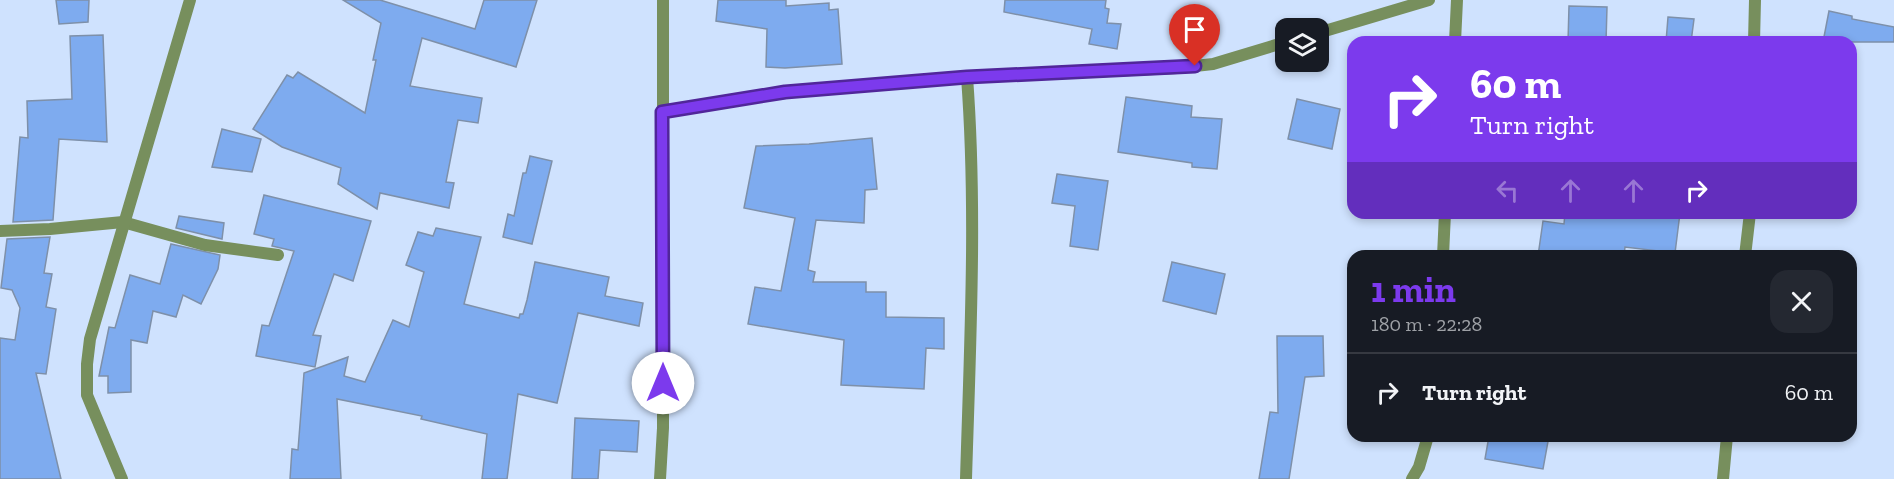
<!DOCTYPE html>
<meta charset="utf-8">
<style>
body{margin:0;font-family:"Zilla Slab",serif;background:#242831;color:#f1f3f6;height:100vh;display:flex;flex-direction:column;font-size:22px;white-space:nowrap}
*{box-sizing:border-box;margin:0}
p{font-size:20px;color:#9ea1a6}
.icon{flex:none;width:33px;height:33px;fill:none;stroke:currentColor;stroke-width:2;stroke-linecap:round;stroke-linejoin:round}
.map{position:relative;flex:1;overflow:hidden}
.sheet{position:absolute;left:1347px;top:250px;width:510px;height:192px;display:flex;flex-direction:column;background:#171b24;border-radius:18px;box-shadow:0 3px 9px #0003}
.sheet>*{flex:none}
.top-card{position:absolute;left:1347px;top:36px;width:510px;height:183px;border-radius:18px;box-shadow:0 3px 9px #0003;background:#7c3aed;color:#fff;overflow:hidden}
.buttons{position:absolute;left:1275px;top:18px;display:grid;gap:12px}
.buttons a{display:grid;place-items:center;width:54px;height:54px;border-radius:12px;background:#171b24;box-shadow:0 3px 9px #0003;font-size:30px}
.pin{position:absolute;display:grid;place-items:center;width:51px;height:51px;color:#fff;margin:-62px -26px;border-radius:50% 50% 50% 0;rotate:-45deg;box-shadow:0 0 6px #0007}
.pin .icon{rotate:45deg}
.me{position:absolute;width:66px;margin:-33px;rotate:0deg;stroke-linejoin:round;filter:drop-shadow(0 0 4px #0008)}
.turn{display:flex;align-items:center;gap:21px;height:126px;padding:0 24px;font-size:27px}
.turn .icon{width:78px;height:78px;stroke-width:2.5}
.turn b{display:block;font-size:42px;line-height:51px}
.lanes{display:flex;align-items:center;height:57px;padding:0 24px;background:#0003;justify-content:center;gap:30px;direction:ltr}
.lanes .off{opacity:.35}
.round{display:grid;place-items:center;flex:none;width:63px;height:63px;border-radius:18px;background:#242831}
.head{display:flex;align-items:center;justify-content:space-between;height:102px;padding:0 24px}
h1{font-size:36px;font-weight:700;line-height:45px;color:#7c3aed}
ul{padding:0;list-style:none}
li{display:flex;align-items:center;gap:18px;height:78px;padding:0 24px;border-top:2px solid #363941}
li div{flex:1}
li b{display:block;font-size:22px}
li em{font-style:normal}
.map>svg:first-child{display:block}
.building{fill:#7eabef;stroke:#7e90a9;stroke-width:1.5}
.lines{fill:none;stroke-linecap:round;stroke-linejoin:round}
.street{stroke:#778f5d;stroke-width:12}
.route-casing{stroke:#51269a;stroke-width:15}
.route{stroke:#7c3aed;stroke-width:10}
</style>
<div class="map">
<svg width="1894" height="479" viewBox="0 0 1894 479">
<rect width="100%" height="100%" fill="#cfe2fe"/>
<g class="building">
<polygon points="56,0 89,0 88,22 59,24"/>
<polygon points="343,0 380,0 475,29 484,0 537,0 516,67 422,38 410,86 482,98 478,123 458,120 446,182 454,183 449,208 380,193 377,209 338,184 341,168 282,147 253,129 287,75 293,78 298,72 365,113 376,60 373,60 381,23"/>
<polygon points="718,0 786,0 786,6 829,3 829,10 838,9 842,64 785,68 766,67 767,29 716,21"/>
<polygon points="1005,0 1106,0 1105,8 1109,9 1107,23 1121,24 1117,49 1089,44 1092,29 1004,12"/>
<polygon points="1569,6 1607,7 1606,42 1568,42"/>
<polygon points="1829,11 1852,16 1852,19 1894,27 1894,42 1823,42"/>
<polygon points="1668,17 1694,19 1691,42 1666,42"/>
<polygon points="103,35 107,142 59,139 53,220 13,222 20,137 28,138 27,101 72,99 70,36"/>
<polygon points="1126,97 1192,106 1191,117 1222,119 1217,169 1192,167 1192,163 1118,152"/>
<polygon points="1297,99 1340,109 1332,149 1288,139"/>
<polygon points="222,129 261,139 252,172 212,167"/>
<polygon points="872,138 877,189 865,190 864,223 816,220 808,270 815,272 813,282 866,282 866,292 886,292 886,317 944,318 944,349 926,348 924,389 841,385 844,340 748,324 755,287 781,291 795,218 744,208 756,146 809,144"/>
<polygon points="530,156 552,161 532,244 503,237 508,214 514,216 523,173 526,173"/>
<polygon points="1057,174 1108,181 1098,250 1070,246 1075,206 1052,203"/>
<polygon points="264,195 371,221 353,281 334,274 313,335 321,336 315,367 256,356 262,325 269,326 294,251 272,246 274,239 254,234"/>
<polygon points="1565,213 1680,213 1675,253 1625,247 1624,256 1538,256 1543,221 1564,224"/>
<polygon points="179,216 224,223 222,239 176,228"/>
<polygon points="436,228 481,237 464,304 519,318 520,314 523,314 527,300 535,262 609,277 605,296 643,303 639,326 578,313 557,403 518,394 507,479 482,479 487,434 421,419 422,416 337,399 341,479 290,479 292,449 298,450 304,373 348,357 344,376 365,382 393,320 409,327 424,272 406,265 418,232 433,236"/>
<polygon points="50,237 44,273 52,274 46,307 56,309 46,374 36,373 61,479 0,479 0,338 15,340 20,308 12,290 1,288 7,239"/>
<polygon points="171,244 220,255 218,269 201,304 183,295 176,317 153,311 147,343 131,340 131,392 108,393 108,376 99,376 109,327 115,328 130,275 160,284"/>
<polygon points="1172,262 1225,274 1216,314 1163,301"/>
<polygon points="1277,336 1323,336 1324,376 1305,377 1289,479 1259,479 1270,412 1278,413"/>
<polygon points="575,418 639,421 637,452 600,450 598,479 572,479"/>
<polygon points="1489,436 1549,436 1543,469 1485,459"/>
</g>
<g class="lines">
<g class="street">
<polyline points="1318,33 1429,0"/>
<polyline points="1455,42 1457,0"/>
<polyline points="1754,42 1755,0"/>
<polyline points="662,112 785,92 967,77 1177,68 1213,64 1286,42"/>
<polyline points="0,231 50,229 123,222 205,245 278,255"/>
<polyline points="1443,256 1445,213"/>
<polyline points="1745,256 1750,213"/>
<polyline points="122,479 87,395 87,364 90,339 190,0"/>
<polyline points="660,479 663,428 663,0"/>
<path d="M966 479C970 345 977 211 967 77"/>
<polyline points="1412,479 1419,467 1428,436"/>
<polyline points="1723,479 1727,436"/>
</g>
</g>
<g class="lines">
<g class="route-casing">
<polyline id="route" points="663,383 662,112 785,92 967,77 1195,66"/>
</g>
<use href="#route" class="route"/>
</g>
</svg>
<div class="buttons">
<a><svg class="icon" aria-label="layers" viewBox="0 0 24 24"><path d="M12 4l9 5-9 5-9-5zM3 14l9 5 9-5"/></svg></a>
</div>
<div class="pin" style="left:1195px;top:66px;background:#d93025"><svg class="icon" aria-label="arrive" viewBox="0 0 24 24"><path d="M6 21V4h12l-3 4 3 4H6"/></svg></div>
<svg class="me" style="left:663px;top:383px" viewBox="-20 -20 40 40"><circle r="19" fill="#fff"/><path d="M0-13L10 11 0 6-10 11z" fill="#7c3aed"/></svg>
<div class="top-card">
<div class="turn"><svg class="icon" aria-label="right" viewBox="0 0 24 24"><path d="M7 20v-9h11M14 6l5 5-5 5"/></svg><div><b>60 m</b>Turn right</div></div>
<div class="lanes"><svg class="icon off" aria-label="left" viewBox="0 0 24 24"><path d="M17 20v-9H6M10 6l-5 5 5 5"/></svg><svg class="icon off" aria-label="ahead" viewBox="0 0 24 24"><path d="M12 20V5M6 11l6-6 6 6"/></svg><svg class="icon off" aria-label="ahead" viewBox="0 0 24 24"><path d="M12 20V5M6 11l6-6 6 6"/></svg><svg class="icon" aria-label="right" viewBox="0 0 24 24"><path d="M7 20v-9h11M14 6l5 5-5 5"/></svg></div>
</div>
<section class="sheet">
<div class="head"><div><h1>1 min</h1><p>180 m · 22:28</p></div><a class="round"><svg class="icon" aria-label="close" viewBox="0 0 24 24"><path d="M6 6l12 12M18 6L6 18"/></svg></a></div>
<ul>
<li><svg class="icon" aria-label="right" viewBox="0 0 24 24"><path d="M7 20v-9h11M14 6l5 5-5 5"/></svg><div><b>Turn right</b></div><em>60 m</em></li>
</ul>
</section>
</div>
